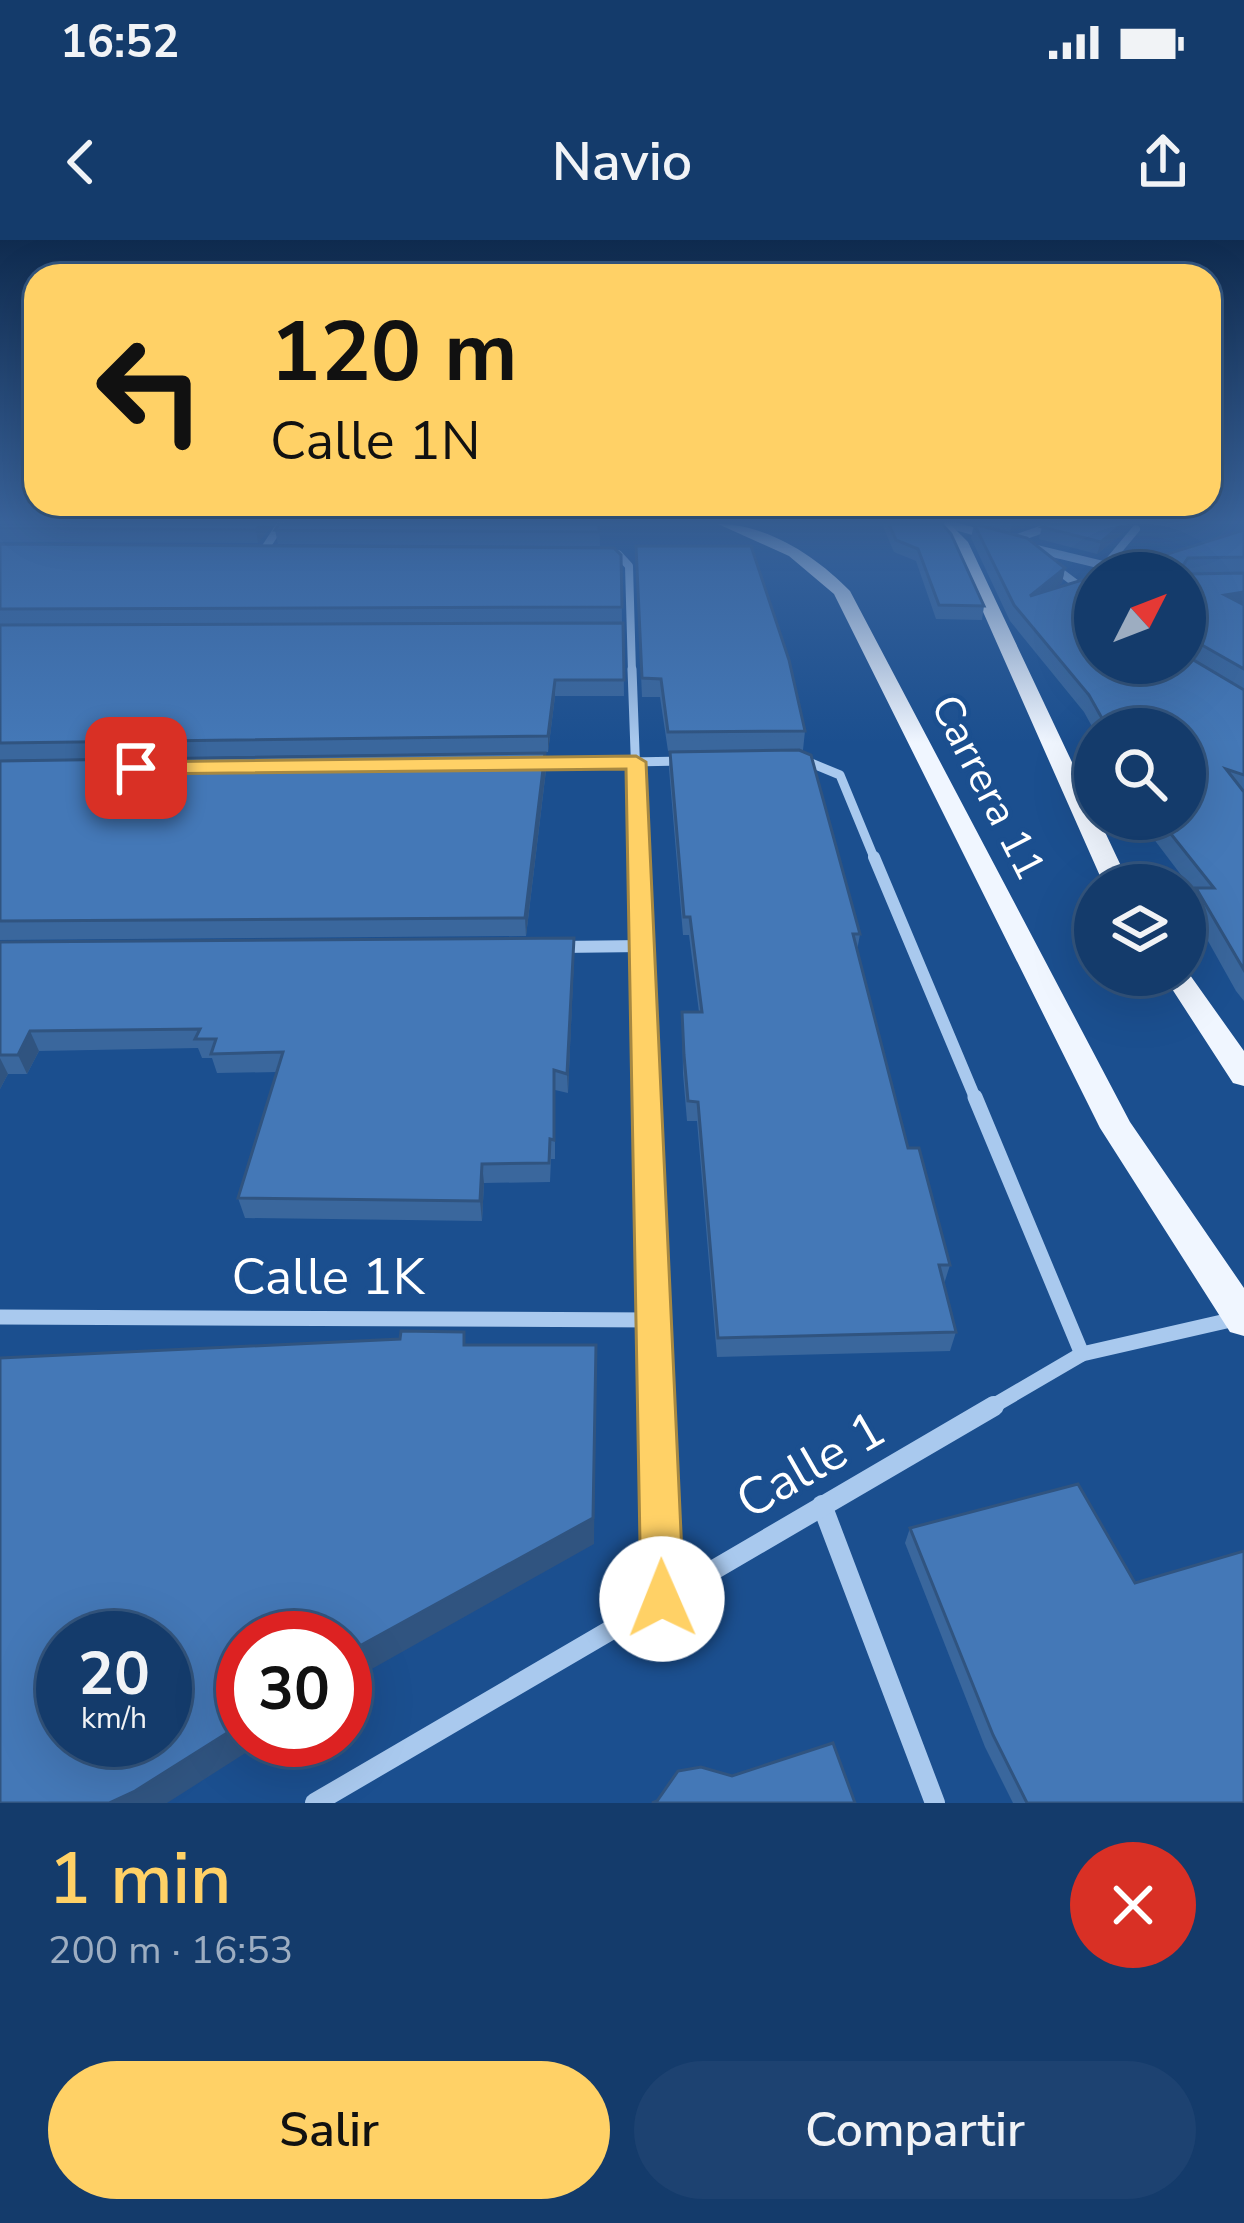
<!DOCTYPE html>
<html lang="es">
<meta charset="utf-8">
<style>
body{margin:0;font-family:"Nunito Sans",sans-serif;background:#1d4271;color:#f1f3f6;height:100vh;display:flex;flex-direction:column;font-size:45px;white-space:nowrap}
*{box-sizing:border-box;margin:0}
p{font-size:39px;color:#9dadc1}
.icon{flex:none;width:66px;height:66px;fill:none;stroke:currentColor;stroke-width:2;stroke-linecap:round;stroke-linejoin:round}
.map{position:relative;height:1563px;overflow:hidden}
.drawer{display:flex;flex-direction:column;background:#143b6b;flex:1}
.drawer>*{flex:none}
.hud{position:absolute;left:24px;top:24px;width:1197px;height:252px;border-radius:36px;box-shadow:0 12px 48px #0002,0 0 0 3px #33557e;background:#ffd166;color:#111;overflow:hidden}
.needle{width:78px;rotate:48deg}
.buttons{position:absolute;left:1074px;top:312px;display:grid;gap:24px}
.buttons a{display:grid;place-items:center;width:132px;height:132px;border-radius:50%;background:#143b6b;box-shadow:0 12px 48px #0002,0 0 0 3px #33557e;font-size:60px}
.speed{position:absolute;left:36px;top:1371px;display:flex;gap:24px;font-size:60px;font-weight:700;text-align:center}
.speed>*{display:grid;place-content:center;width:156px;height:156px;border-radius:50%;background:#143b6b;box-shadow:0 12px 48px #0002,0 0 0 3px #33557e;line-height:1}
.speed small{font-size:30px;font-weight:400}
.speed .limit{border:18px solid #d22;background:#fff;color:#111}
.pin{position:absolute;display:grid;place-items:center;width:102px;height:102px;color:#fff;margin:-51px;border-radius:24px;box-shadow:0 6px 18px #0006}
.me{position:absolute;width:132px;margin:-66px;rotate:359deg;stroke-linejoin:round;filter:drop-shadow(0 0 9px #0008)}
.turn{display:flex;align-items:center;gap:42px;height:252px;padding:0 48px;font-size:54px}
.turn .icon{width:156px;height:156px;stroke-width:2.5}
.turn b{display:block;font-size:84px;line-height:102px}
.round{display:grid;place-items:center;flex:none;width:126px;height:126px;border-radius:63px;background:#1d4271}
.summary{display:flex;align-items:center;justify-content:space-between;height:204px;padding:0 48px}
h1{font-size:72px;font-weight:600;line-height:90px;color:#ffd166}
.button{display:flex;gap:24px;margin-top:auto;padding:24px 48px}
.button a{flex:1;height:138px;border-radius:72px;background:#ffd166;color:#111;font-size:48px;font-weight:600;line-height:138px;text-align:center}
.button a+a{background:#1d4271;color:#f1f3f6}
.status{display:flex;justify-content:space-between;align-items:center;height:84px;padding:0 60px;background:#143b6b;direction:ltr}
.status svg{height:33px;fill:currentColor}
header{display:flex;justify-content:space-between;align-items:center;height:156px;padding:0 48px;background:#143b6b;font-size:54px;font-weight:600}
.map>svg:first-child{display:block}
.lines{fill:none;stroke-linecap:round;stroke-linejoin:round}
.street-far4{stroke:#a9c9ee;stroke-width:8}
.street-far3{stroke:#a9c9ee;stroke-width:9}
.street-far2{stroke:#a9c9ee;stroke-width:12}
.street-far1{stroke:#a9c9ee;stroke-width:15}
.street{stroke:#a9c9ee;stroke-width:20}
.primary{fill:#f0f6ff;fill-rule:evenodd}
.wall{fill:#3a679d}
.shaded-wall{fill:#305480}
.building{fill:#4478b7;stroke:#305480;stroke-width:3;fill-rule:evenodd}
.route{fill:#ffd166;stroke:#a68842;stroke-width:3}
.labels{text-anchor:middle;stroke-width:9;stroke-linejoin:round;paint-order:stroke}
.street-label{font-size:42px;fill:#fff;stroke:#1b4f8f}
.near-street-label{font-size:51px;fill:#fff;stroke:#1b4f8f}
</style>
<div class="status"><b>16:52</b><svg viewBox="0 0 49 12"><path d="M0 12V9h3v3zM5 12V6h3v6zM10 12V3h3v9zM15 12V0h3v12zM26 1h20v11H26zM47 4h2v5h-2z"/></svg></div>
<header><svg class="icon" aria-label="back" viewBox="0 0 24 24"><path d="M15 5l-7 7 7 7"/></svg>Navio<svg class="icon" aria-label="share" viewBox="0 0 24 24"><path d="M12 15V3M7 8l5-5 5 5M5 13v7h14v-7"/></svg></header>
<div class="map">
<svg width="1244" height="1563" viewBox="0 0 1244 1563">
<rect width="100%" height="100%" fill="#1b4f8f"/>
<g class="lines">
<g class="street-far4">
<polyline points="948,284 983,294"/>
<polyline points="1009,301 1057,284"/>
<polyline points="1032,308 1136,333"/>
<polyline points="264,310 281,284"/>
<polyline points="607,313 618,314 629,326 632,432"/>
<polyline points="1051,325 1095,358"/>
<polyline points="1105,326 1136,289"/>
</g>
<g class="street-far3">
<polyline points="632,429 639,620"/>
<polyline points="799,518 840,535 875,620"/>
<polyline points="529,524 683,521"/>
</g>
<g class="street-far2">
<polyline points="639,617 647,860"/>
<polyline points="874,617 976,860"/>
<polyline points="560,707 643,706"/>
</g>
<g class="street-far1">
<polyline points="646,857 657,1169"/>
<polyline points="975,857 1082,1114"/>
<polyline points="0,1077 655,1080"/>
<polyline points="988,1169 1082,1114 1235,1079"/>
</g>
<g class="street">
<polyline points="657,1166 663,1359"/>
<polyline points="822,1265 935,1563"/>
<polyline points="315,1563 994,1166"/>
</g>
<g class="primary">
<path d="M718 284C767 284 816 316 850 351L1130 882 1244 1048V1096L1230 1092 1100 888 834 354 789 316Z"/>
<polygon points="934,284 950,284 968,302 1130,645 1104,645 953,304"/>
<polygon points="1185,728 1244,811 1244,846 1233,843 1163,735 1185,735"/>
</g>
</g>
<g class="wall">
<polygon points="0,284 273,284 258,303 0,302"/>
<polygon points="599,284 600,306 278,304 275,290"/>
<polygon points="882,284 942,284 984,366 982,380 936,379 916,321 894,312"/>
<polygon points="974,284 1065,328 1062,343 1055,348 1185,423 1185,333 1144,326 1244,290 1244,332 1188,333 1244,333 1244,761 1236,751 1189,667 1194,652 1153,598 1143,579 1185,579 1185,489 1095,489 1095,492 1084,472 1010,381 971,298"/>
<polygon points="982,284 1034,284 1010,292"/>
<polygon points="1048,284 1134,284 1097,314 1039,299 1042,287"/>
<polygon points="0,304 621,315 622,382 0,384"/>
<polygon points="636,322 805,491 803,510 668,511 660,457 642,457"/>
<polygon points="623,383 624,456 555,456 548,512 0,520 0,385"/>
<polygon points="670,512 860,694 857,711 908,908 950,1025 944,1044 956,1092 950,1111 717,1117 697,881 687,881 683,834 682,772 699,772 689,695 683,695 669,529"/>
<polygon points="545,513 546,530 526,696 0,700 0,521"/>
<polygon points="0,702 574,717 568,853 555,850 555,919 551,919 550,942 484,943 482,981 245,978 238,958 277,832 217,833 212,818 202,818 198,808 39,811 27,834 8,834 0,849"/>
<polygon points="910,1288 1135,1343 1244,1563 1013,1563 985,1507 905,1303"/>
</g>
<g class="shaded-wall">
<polygon points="260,284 273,284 258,303 256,290"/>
<polygon points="1012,284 1034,284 1010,292"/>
<polygon points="1122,284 1134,284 1097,314 1101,302"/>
<polygon points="1065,328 1062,343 1027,372 1030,356"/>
<polygon points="1244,352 1244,367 1225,355"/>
<polygon points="555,440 555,456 548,512 548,496"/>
<polygon points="545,513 546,530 526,696 525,678"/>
<polygon points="574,698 574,717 568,853 567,834"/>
<polygon points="30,791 39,811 27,834 18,815"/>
<polygon points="0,818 8,834 0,849"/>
<polygon points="482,924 484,943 482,981 480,961"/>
<polygon points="596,1105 594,1304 345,1444 345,1414"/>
<polygon points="243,1483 243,1500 266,1500 167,1563 109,1563"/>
</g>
<g class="building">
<polygon points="0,284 260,284 256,290 0,288"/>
<polygon points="279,284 599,284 599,292 275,290"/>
<polygon points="889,284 942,284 951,294 984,366 939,365 918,309 896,300"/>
<polygon points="974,284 1027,298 1065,328 1030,356 1082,340 1095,347 1095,423 1185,423 1185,415 1244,450 1244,535 1226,529 1244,552 1244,730 1196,648 1214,648 1159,579 1185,579 1185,489 1108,489 1089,455 1014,365"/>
<polygon points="1048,284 1122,284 1101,302 1042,287"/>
<polygon points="1244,290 1244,317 1188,318 1182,327 1190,334 1244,333 1244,352 1225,355 1244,365 1244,429 1202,405 1186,399 1185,400 1185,333 1107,333 1144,326 1148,320"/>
<polygon points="0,304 614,308 621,315 622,367 0,369"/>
<polygon points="636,306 751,306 789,420 805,491 668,492 661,439 642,438"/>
<polygon points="623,383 624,440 555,440 548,496 0,503 0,385"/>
<polygon points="799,510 811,515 860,694 853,694 908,908 919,908 950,1025 939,1025 956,1092 718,1098 698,862 688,861 684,815 682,772 702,772 690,677 684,677 670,512"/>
<polygon points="545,513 525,678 0,681 0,521"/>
<polygon points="574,698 567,834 554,830 554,900 550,899 549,923 482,924 480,961 238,958 283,812 211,814 216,799 195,799 200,789 30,791 18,815 0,815 0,702"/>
<path d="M401 1091 464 1092V1105H596L593 1278 345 1414V1398H243V1483L135 1551 109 1563H0V1118L400 1099ZM63 1398H165V1500H63Z"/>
<polygon points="1078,1244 1135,1343 1244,1311 1244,1563 1027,1563 993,1495 910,1288"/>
<polygon points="833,1503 855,1563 652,1563 657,1561 678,1531 701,1527 732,1536"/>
</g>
<linearGradient id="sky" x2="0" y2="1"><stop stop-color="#0f2b4f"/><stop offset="0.56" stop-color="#39639b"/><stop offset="1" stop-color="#39639b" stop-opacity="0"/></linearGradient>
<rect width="1244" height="503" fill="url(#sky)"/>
<polygon class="route" points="636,516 646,522 684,1359 678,1374 662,1380 647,1374 641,1359 626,529 136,534 126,528 136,522"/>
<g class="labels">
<g class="street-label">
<text transform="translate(989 547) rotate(63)" y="15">Carrera 11</text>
</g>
<g class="near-street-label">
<text x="328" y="1054">Calle 1K</text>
<text transform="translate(810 1224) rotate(-30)" y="18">Calle 1</text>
</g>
</g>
</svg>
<div class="buttons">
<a><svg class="needle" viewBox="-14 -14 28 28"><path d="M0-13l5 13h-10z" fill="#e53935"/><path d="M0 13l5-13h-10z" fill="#9dadc1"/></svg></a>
<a><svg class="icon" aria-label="search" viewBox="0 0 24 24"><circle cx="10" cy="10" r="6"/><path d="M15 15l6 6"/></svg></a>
<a><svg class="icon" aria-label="layers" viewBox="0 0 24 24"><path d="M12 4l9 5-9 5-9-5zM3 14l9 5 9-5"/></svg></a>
</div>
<div class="speed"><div>20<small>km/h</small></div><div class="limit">30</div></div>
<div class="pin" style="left:136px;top:528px;background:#d93025"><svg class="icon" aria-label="arrive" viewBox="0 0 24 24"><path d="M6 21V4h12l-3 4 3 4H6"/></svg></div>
<svg class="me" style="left:662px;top:1359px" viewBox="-20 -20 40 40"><circle r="19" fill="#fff"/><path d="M0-13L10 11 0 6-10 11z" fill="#ffd166"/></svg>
<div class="hud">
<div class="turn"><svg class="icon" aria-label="left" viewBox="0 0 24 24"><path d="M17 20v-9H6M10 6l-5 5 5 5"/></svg><div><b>120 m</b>Calle 1N</div></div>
</div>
</div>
<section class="drawer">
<div class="summary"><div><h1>1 min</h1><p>200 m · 16:53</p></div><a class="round" style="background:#d93025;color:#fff"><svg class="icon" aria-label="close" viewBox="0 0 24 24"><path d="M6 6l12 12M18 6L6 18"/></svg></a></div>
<div class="button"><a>Salir</a><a>Compartir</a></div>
</section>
